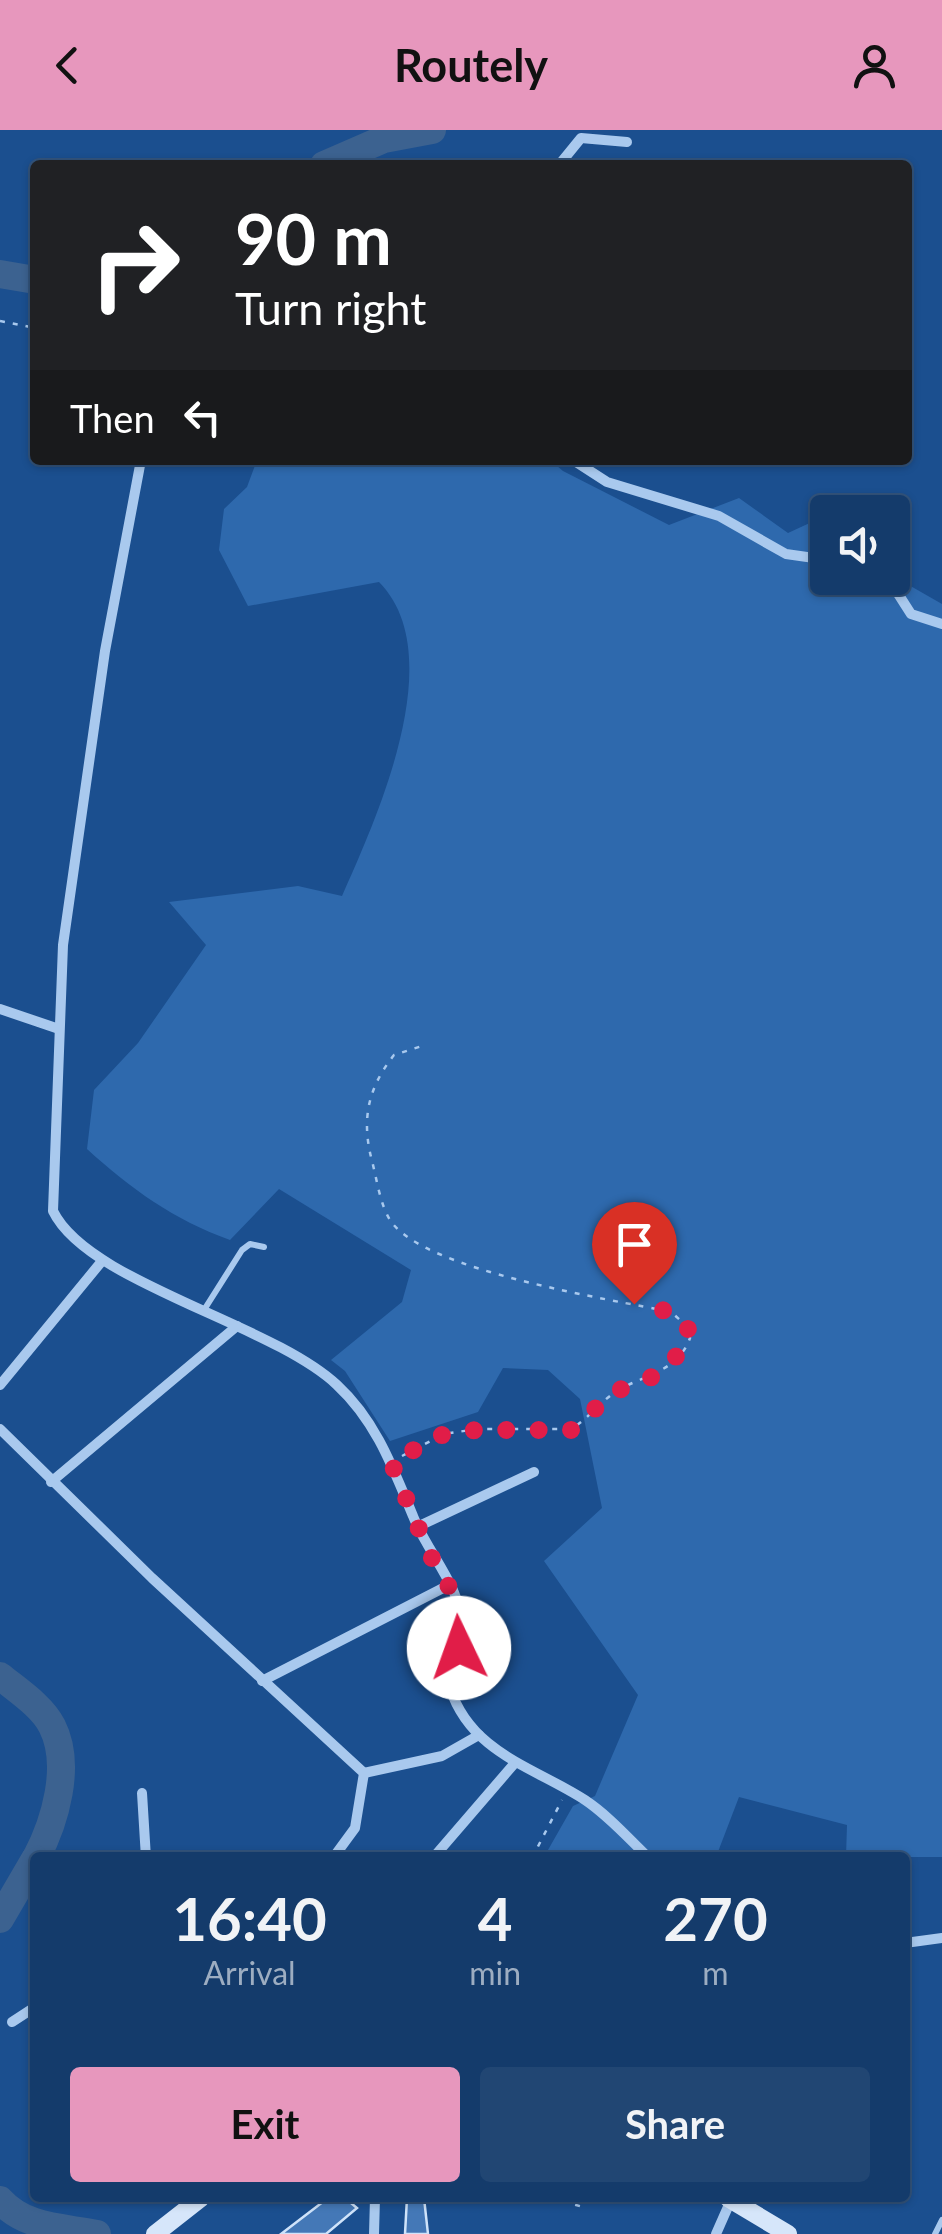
<!DOCTYPE html>
<style>
body{margin:0;font-family:Lato,sans-serif;background:#214673;color:#f1f3f6;height:100vh;display:flex;flex-direction:column;font-size:38px;white-space:nowrap}
*{box-sizing:border-box;margin:0}
p{font-size:32px;color:#9dadc1}
.icon{flex:none;width:55px;height:55px;fill:none;stroke:currentColor;stroke-width:2;stroke-linecap:round;stroke-linejoin:round}
.map{position:relative;flex:1;overflow:hidden}
.side{position:absolute;left:30px;top:1722px;width:880px;height:350px;display:flex;flex-direction:column;background:#143b6b;border-radius:10px;box-shadow:0 2px 8px #0004,0 0 0 2px #33557e}
.side>*{flex:none}
.top-card{position:absolute;left:30px;top:30px;width:882px;height:305px;border-radius:10px;box-shadow:0 2px 8px #0004,0 0 0 2px #33557e;background:#202124;color:#fff;overflow:hidden}
.tools{position:absolute;left:810px;top:365px;display:grid;gap:20px}
.tools a{display:grid;place-items:center;width:100px;height:100px;border-radius:10px;background:#143b6b;box-shadow:0 2px 8px #0004,0 0 0 2px #33557e;font-size:50px}
.pin{position:absolute;display:grid;place-items:center;width:85px;height:85px;color:#fff;margin:-102px -42px;border-radius:50% 50% 50% 0;rotate:-45deg;box-shadow:0 0 10px #0007}
.pin .icon{rotate:45deg}
.me{position:absolute;width:110px;margin:-55px;rotate:357deg;stroke-linejoin:round;filter:drop-shadow(0 0 8px #0008)}
.turn{display:flex;align-items:center;gap:35px;height:210px;padding:0 40px;font-size:45px}
.turn .icon{width:130px;height:130px;stroke-width:2.5}
.turn b{display:block;font-size:70px;line-height:85px}
.then{display:flex;align-items:center;height:95px;padding:0 40px;background:#0003;gap:20px;font-size:38px}
.eta{display:flex;justify-content:space-evenly;align-items:center;height:170px;text-align:center}
.eta b{font-size:60px;font-weight:700;line-height:70px}
.primary-button{display:flex;gap:20px;margin-top:auto;padding:20px 40px}
.primary-button a{flex:1;height:115px;border-radius:10px;background:#e797bd;color:#111;font-size:40px;font-weight:700;line-height:115px;text-align:center}
.primary-button a+a{background:#214673;color:#f1f3f6}
header{display:flex;justify-content:space-between;align-items:center;height:130px;padding:0 40px;background:#e797bd;color:#111;font-size:45px;font-weight:700}
.map>svg:first-child{display:block}
.green{fill:#2e69ad}
.lines{fill:none;stroke-linecap:round;stroke-linejoin:round}
.river{stroke:#3c6290;stroke-width:28}
.building{fill:#4478b7;stroke:#cfe3fa;stroke-width:2.5}
.path{stroke:#a9c9ee;stroke-width:2.5;stroke-dasharray:5 8;stroke-linecap:butt}
.lane{stroke:#a9c9ee;stroke-width:6}
.street{stroke:#a9c9ee;stroke-width:10}
.secondary{stroke:#d6e6fa;stroke-width:18}
.route{stroke:#e11d48;stroke-width:18;stroke-dasharray:0 32.4}
</style>
<header><svg class="icon" aria-label="back" viewBox="0 0 24 24"><path d="M15 5l-7 7 7 7"/></svg>Routely<svg class="icon" aria-label="person" viewBox="0 0 24 24"><circle cx="12" cy="8" r="4"/><path d="M4 21q1-7 8-7t8 7"/></svg></header>
<div class="map">
<svg width="942" height="2104" viewBox="0 0 942 2104">
<rect width="100%" height="100%" fill="#1b4f8f"/>
<path class="green" d="M257 330H550L563 341 669 395 739 368 788 403 827 385 828 448 893 446 942 474V1727H846L847 1695 739 1667 716 1727H544L573 1676 595 1666 638 1565 544 1431 602 1378 580 1269 548 1240 503 1238 478 1282 390 1311 345 1241 331 1230 402 1172 411 1140 279 1059 230 1110C174 1090 131 1059 87 1019L94 960 138 913 206 815 169 772 298 756 342 766C377 687 451 525 379 452L248 476 219 420 224 379 247 357Z"/>
<g class="lines">
<g class="river">
<polyline points="324,35 384,9 432,0"/>
<polyline points="0,144 35,150"/>
<path d="M0 1546C17 1560 42 1576 52 1596 72 1635 55 1692 36 1728"/>
<polyline points="0,1789 35,1729"/>
<path d="M0 2070C25 2098 62 2097 97 2104"/>
</g>
</g>
<g class="building">
<polygon points="328,2068 345,2068 357,2078 326,2104 281,2104"/>
<polygon points="407,2068 424,2068 428,2104 405,2104"/>
</g>
<g class="lines">
<g class="path">
<polyline points="0,191 35,198"/>
<path d="M402 1326 444 1304 477 1299H571C587 1290 598 1274 614 1263 640 1245 677 1244 690 1208L689 1198 671 1182C610 1169 423 1141 390 1090 380 1074 377 1050 372 1031 361 989 368 958 394 925L422 916"/>
<polyline points="532,1728 562,1670"/>
<polyline points="550,2068 587,2078"/>
</g>
<g class="lane">
<polyline points="204,1180 242,1120 250,1114 264,1117"/>
<polyline points="935,2104 942,2090"/>
</g>
<g class="street">
<polyline points="559,35 581,8 627,12"/>
<path d="M141 330 105 521 63 815 53 1081C88 1153 271 1193 337 1255 376 1291 393 1338 413 1386 427 1422 462 1458 462 1497 462 1518 452 1537 450 1558 471 1623 534 1637 585 1670 609 1686 628 1708 649 1728"/>
<polyline points="573,330 607,352 719,386 786,424 828,430"/>
<polyline points="888,448 911,484 942,494"/>
<polyline points="0,879 59,899"/>
<polyline points="0,1255 102,1131"/>
<polyline points="0,1299 152,1448 364,1643 355,1698 333,1728"/>
<polyline points="51,1352 237,1196"/>
<polyline points="417,1397 534,1342"/>
<polyline points="262,1551 449,1455"/>
<polyline points="364,1643 442,1626 479,1605"/>
<polyline points="142,1663 146,1728"/>
<polyline points="433,1728 514,1634"/>
<polyline points="905,1813 942,1808"/>
<polyline points="12,1892 35,1877"/>
<polyline points="374,2104 375,2068"/>
<polyline points="716,2104 731,2070"/>
</g>
<g class="secondary">
<polyline points="728,2068 788,2104"/>
<polyline points="155,2104 201,2068"/>
</g>
</g>
<g class="lines">
<polyline class="route" points="459,1518 458,1472 429,1423 391,1332 444,1304 476,1300 571,1300 614,1262 652,1247 686,1218 688,1198 671,1182 634,1174"/>
</g>
</svg>
<div class="tools">
<a><svg class="icon" aria-label="sound" viewBox="0 0 24 24"><path d="M4 9h4l5-4v14l-5-4H4zM17 9q2 3 0 6"/></svg></a>
</div>
<div class="pin" style="left:634px;top:1174px;background:#d93025"><svg class="icon" aria-label="arrive" viewBox="0 0 24 24"><path d="M6 21V4h12l-3 4 3 4H6"/></svg></div>
<svg class="me" style="left:459px;top:1518px" viewBox="-20 -20 40 40"><circle r="19" fill="#fff"/><path d="M0-13L10 11 0 6-10 11z" fill="#e11d48"/></svg>
<div class="top-card">
<div class="turn"><svg class="icon" aria-label="right" viewBox="0 0 24 24"><path d="M7 20v-9h11M14 6l5 5-5 5"/></svg><div><b>90 m</b>Turn right</div></div>
<div class="then">Then<svg class="icon" aria-label="left" viewBox="0 0 24 24"><path d="M17 20v-9H6M10 6l-5 5 5 5"/></svg></div>
</div>
<section class="side">
<div class="eta">
<div><b>16:40</b><p>Arrival</p></div>
<div><b>4</b><p>min</p></div>
<div><b>270</b><p>m</p></div>
</div>
<div class="primary-button"><a>Exit</a><a>Share</a></div>
</section>
</div>
